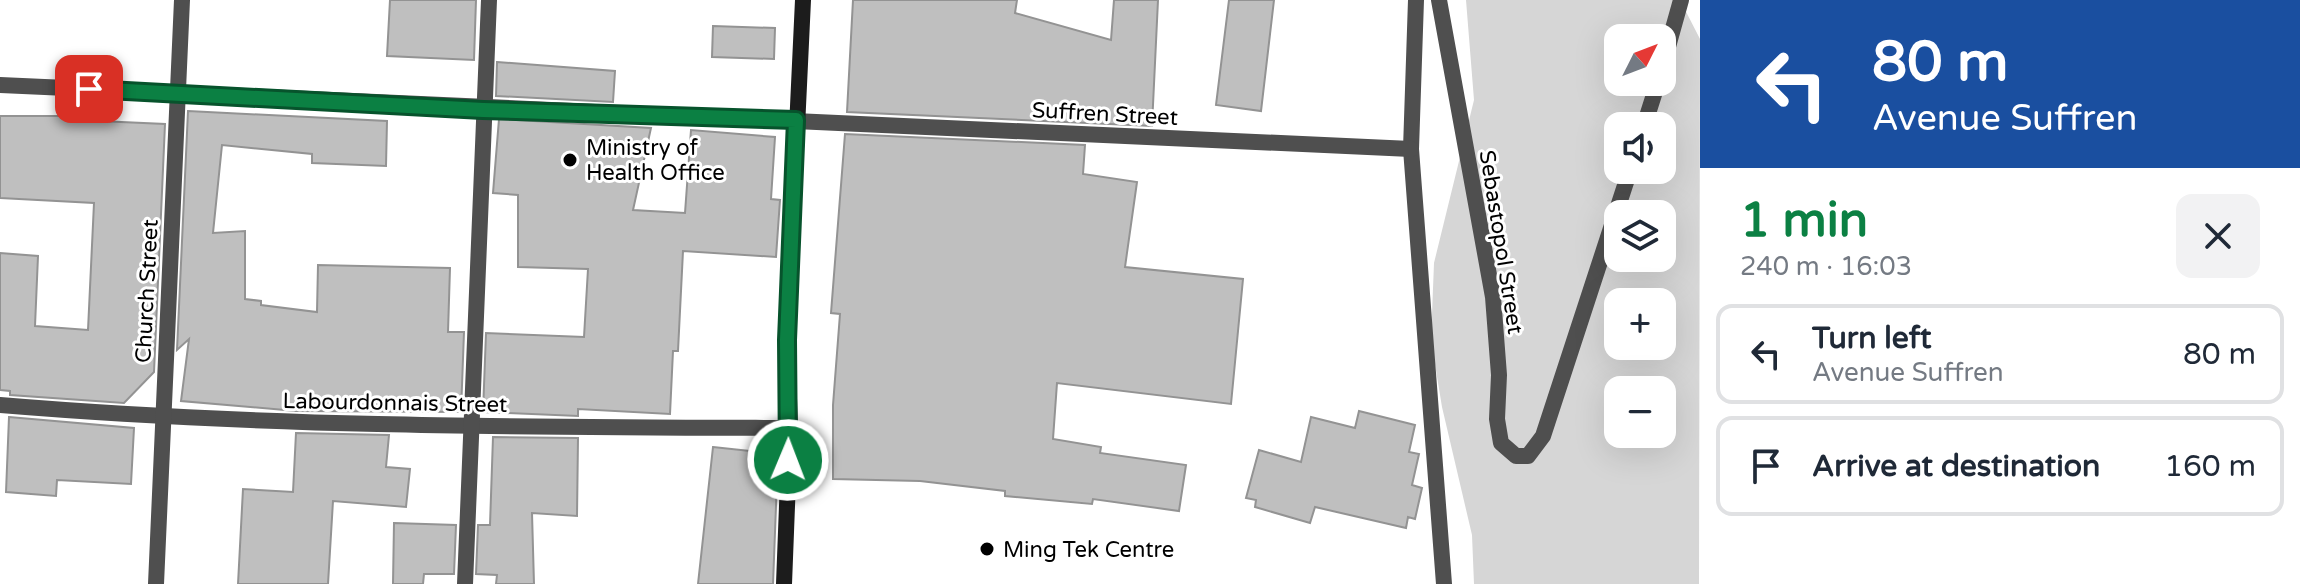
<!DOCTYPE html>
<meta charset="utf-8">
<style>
body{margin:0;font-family:"Varela Round",sans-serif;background:#f2f2f3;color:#1f2937;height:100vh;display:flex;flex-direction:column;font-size:30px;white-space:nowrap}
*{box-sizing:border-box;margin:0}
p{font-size:26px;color:#747a83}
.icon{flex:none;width:44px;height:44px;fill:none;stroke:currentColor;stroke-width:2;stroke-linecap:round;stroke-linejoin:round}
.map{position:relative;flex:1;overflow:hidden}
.side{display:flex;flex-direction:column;background:#fff;width:600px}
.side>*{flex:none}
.hud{background:#1a4fa0;color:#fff;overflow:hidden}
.needle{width:52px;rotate:48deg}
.buttons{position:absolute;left:1604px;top:24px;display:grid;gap:16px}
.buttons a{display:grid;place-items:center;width:72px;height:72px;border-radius:16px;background:#fff;box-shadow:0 8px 32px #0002;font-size:40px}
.pin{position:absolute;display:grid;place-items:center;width:68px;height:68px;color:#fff;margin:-34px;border-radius:16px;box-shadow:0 4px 12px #0006}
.me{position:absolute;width:88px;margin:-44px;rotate:1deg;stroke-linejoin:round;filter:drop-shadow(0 0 6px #0008)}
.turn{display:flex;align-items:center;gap:28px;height:168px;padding:0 40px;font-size:36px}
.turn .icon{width:104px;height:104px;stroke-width:2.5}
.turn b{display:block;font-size:56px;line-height:68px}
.round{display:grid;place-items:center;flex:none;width:84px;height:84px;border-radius:16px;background:#f2f2f3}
.overview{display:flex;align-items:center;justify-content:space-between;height:136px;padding:0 40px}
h1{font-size:48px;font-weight:800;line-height:60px;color:#0b8043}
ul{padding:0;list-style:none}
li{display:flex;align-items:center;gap:24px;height:100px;margin:0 16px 12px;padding:0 24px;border:4px solid #e0e1e3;border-radius:16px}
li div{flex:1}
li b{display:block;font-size:30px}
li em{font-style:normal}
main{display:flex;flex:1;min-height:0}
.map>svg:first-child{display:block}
.green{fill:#d6d6d6;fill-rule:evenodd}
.building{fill:#bfbfbf;stroke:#939393;stroke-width:2}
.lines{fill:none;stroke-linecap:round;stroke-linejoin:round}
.street{stroke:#4f4f4f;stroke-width:16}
.secondary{stroke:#1c1c1c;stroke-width:16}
.route-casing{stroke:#07532c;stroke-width:20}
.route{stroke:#0b8043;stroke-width:14}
.poi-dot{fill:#000;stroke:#fff;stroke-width:3}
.labels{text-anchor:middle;stroke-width:6;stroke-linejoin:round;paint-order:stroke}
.street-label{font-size:22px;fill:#000;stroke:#fff}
.poi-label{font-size:22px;fill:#000;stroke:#fff;text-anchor:start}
</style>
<main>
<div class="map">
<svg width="1700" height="584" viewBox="0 0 1700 584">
<rect width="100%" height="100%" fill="#fff"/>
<path class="green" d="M1466 0H1680L1700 39 1699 584H1474L1472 535 1442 407 1431 340 1434 263 1474 100ZM1618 38H1662V82H1618ZM1618 126H1662V170H1618ZM1618 214H1662V258H1618ZM1618 302H1662V346H1618ZM1618 390H1662V434H1618Z"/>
<g class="building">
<polygon points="390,0 476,0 474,60 387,56"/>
<polygon points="853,0 1017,0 1015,13 1111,40 1114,0 1158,0 1152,126 847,112"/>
<polygon points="1229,0 1274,0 1261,111 1216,105"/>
<polygon points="713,26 775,28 774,59 712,57"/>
<polygon points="497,62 615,71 613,102 496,96"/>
<polygon points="188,111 387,121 386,166 312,163 312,154 222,145 213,233 245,231 245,299 261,301 261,305 317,312 318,265 450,268 448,332 464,332 461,412 296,411 181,401 189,339 177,350"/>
<polygon points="0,116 77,116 77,120 165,124 154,372 124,403 10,395 10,391 0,390 0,253 38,256 35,326 88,330 94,203 0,198"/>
<polygon points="499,119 651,128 633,210 685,213 691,130 775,137 771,199 780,200 776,257 683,251 678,351 673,351 670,414 578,409 578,416 483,412 486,333 584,337 588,269 518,267 518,195 493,193"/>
<polygon points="845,134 1085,145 1083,174 1137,182 1125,267 1243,279 1231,404 1057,383 1053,439 1101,447 1100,453 1186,465 1179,511 1093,499 1092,504 1005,496 1005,491 920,481 833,479 833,405 840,314 831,313"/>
<polygon points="1359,411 1415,425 1409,452 1419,454 1412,485 1422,488 1415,519 1408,517 1406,528 1315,507 1310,523 1255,507 1256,500 1246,498 1259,450 1301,462 1311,417 1355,428"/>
<polygon points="9,417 134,428 131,484 57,480 56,496 6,492"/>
<polygon points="296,433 389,435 386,467 410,469 406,507 333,501 328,584 238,584 243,489 293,492"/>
<polygon points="493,437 578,438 577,516 532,513 534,584 496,584 497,575 476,574 478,525 490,525"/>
<polygon points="713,447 778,454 773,584 698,584"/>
<polygon points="394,523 456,525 454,574 424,574 423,584 393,584"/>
</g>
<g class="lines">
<g class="street">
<polyline points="1416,0 1411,149 1444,584"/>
<polyline points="1439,0 1493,297 1499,375 1497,419 1501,443 1516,456 1528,456 1543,436 1630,170"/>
<polyline points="1662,68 1681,0"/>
<polyline points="0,85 1411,149"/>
<polyline points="1644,126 1658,82"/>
<path d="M0 405C263 427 526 427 790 428"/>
<polyline points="156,584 182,0"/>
<polyline points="465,584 489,0"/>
</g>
<polyline class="secondary" points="784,584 790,428 787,340 803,0"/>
</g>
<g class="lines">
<g class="route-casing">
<polyline id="route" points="89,89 483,110 796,120 787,340 788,460"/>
</g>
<use href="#route" class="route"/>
</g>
<g class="poi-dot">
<circle cx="570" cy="160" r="8"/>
<circle cx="987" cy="549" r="8"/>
</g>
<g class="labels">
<g class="street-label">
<text transform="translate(1105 113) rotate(3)" y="8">Suffren Street</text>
<text transform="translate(1502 242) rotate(81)" y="8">Sebastopol Street</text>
<text transform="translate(146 291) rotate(-87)" y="8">Church Street</text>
<text transform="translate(395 402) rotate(1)" y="8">Labourdonnais Street</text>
</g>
<g class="poi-label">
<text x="586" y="155">Ministry of<tspan x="586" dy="25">Health Office</tspan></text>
<text x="1003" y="557">Ming Tek Centre</text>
</g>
</g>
</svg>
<div class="buttons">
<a><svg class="needle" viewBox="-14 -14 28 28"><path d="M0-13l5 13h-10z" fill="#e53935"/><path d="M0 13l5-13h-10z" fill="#747a83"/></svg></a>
<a><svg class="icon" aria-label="sound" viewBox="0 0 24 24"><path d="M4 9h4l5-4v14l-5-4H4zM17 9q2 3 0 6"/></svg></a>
<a><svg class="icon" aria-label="layers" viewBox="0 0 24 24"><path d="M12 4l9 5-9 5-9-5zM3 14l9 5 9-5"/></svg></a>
<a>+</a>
<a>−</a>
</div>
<div class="pin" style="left:89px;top:89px;background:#d93025"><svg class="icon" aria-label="arrive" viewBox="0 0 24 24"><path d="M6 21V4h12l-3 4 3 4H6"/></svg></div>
<svg class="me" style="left:788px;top:460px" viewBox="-20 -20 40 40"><circle r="17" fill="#0b8043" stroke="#fff" stroke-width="3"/><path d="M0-11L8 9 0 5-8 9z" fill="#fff"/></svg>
</div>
<section class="side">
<div class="hud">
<div class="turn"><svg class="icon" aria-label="left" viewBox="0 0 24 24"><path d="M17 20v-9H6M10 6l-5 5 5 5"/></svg><div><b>80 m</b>Avenue Suffren</div></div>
</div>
<div class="overview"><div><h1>1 min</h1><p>240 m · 16:03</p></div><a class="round"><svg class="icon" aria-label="close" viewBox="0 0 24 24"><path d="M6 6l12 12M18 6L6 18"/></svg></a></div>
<ul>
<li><svg class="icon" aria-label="left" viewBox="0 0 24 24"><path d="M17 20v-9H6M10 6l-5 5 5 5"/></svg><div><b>Turn left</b><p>Avenue Suffren</p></div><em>80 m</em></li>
<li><svg class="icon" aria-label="arrive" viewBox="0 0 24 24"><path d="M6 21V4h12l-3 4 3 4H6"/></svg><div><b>Arrive at destination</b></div><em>160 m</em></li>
</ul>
</section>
</main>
